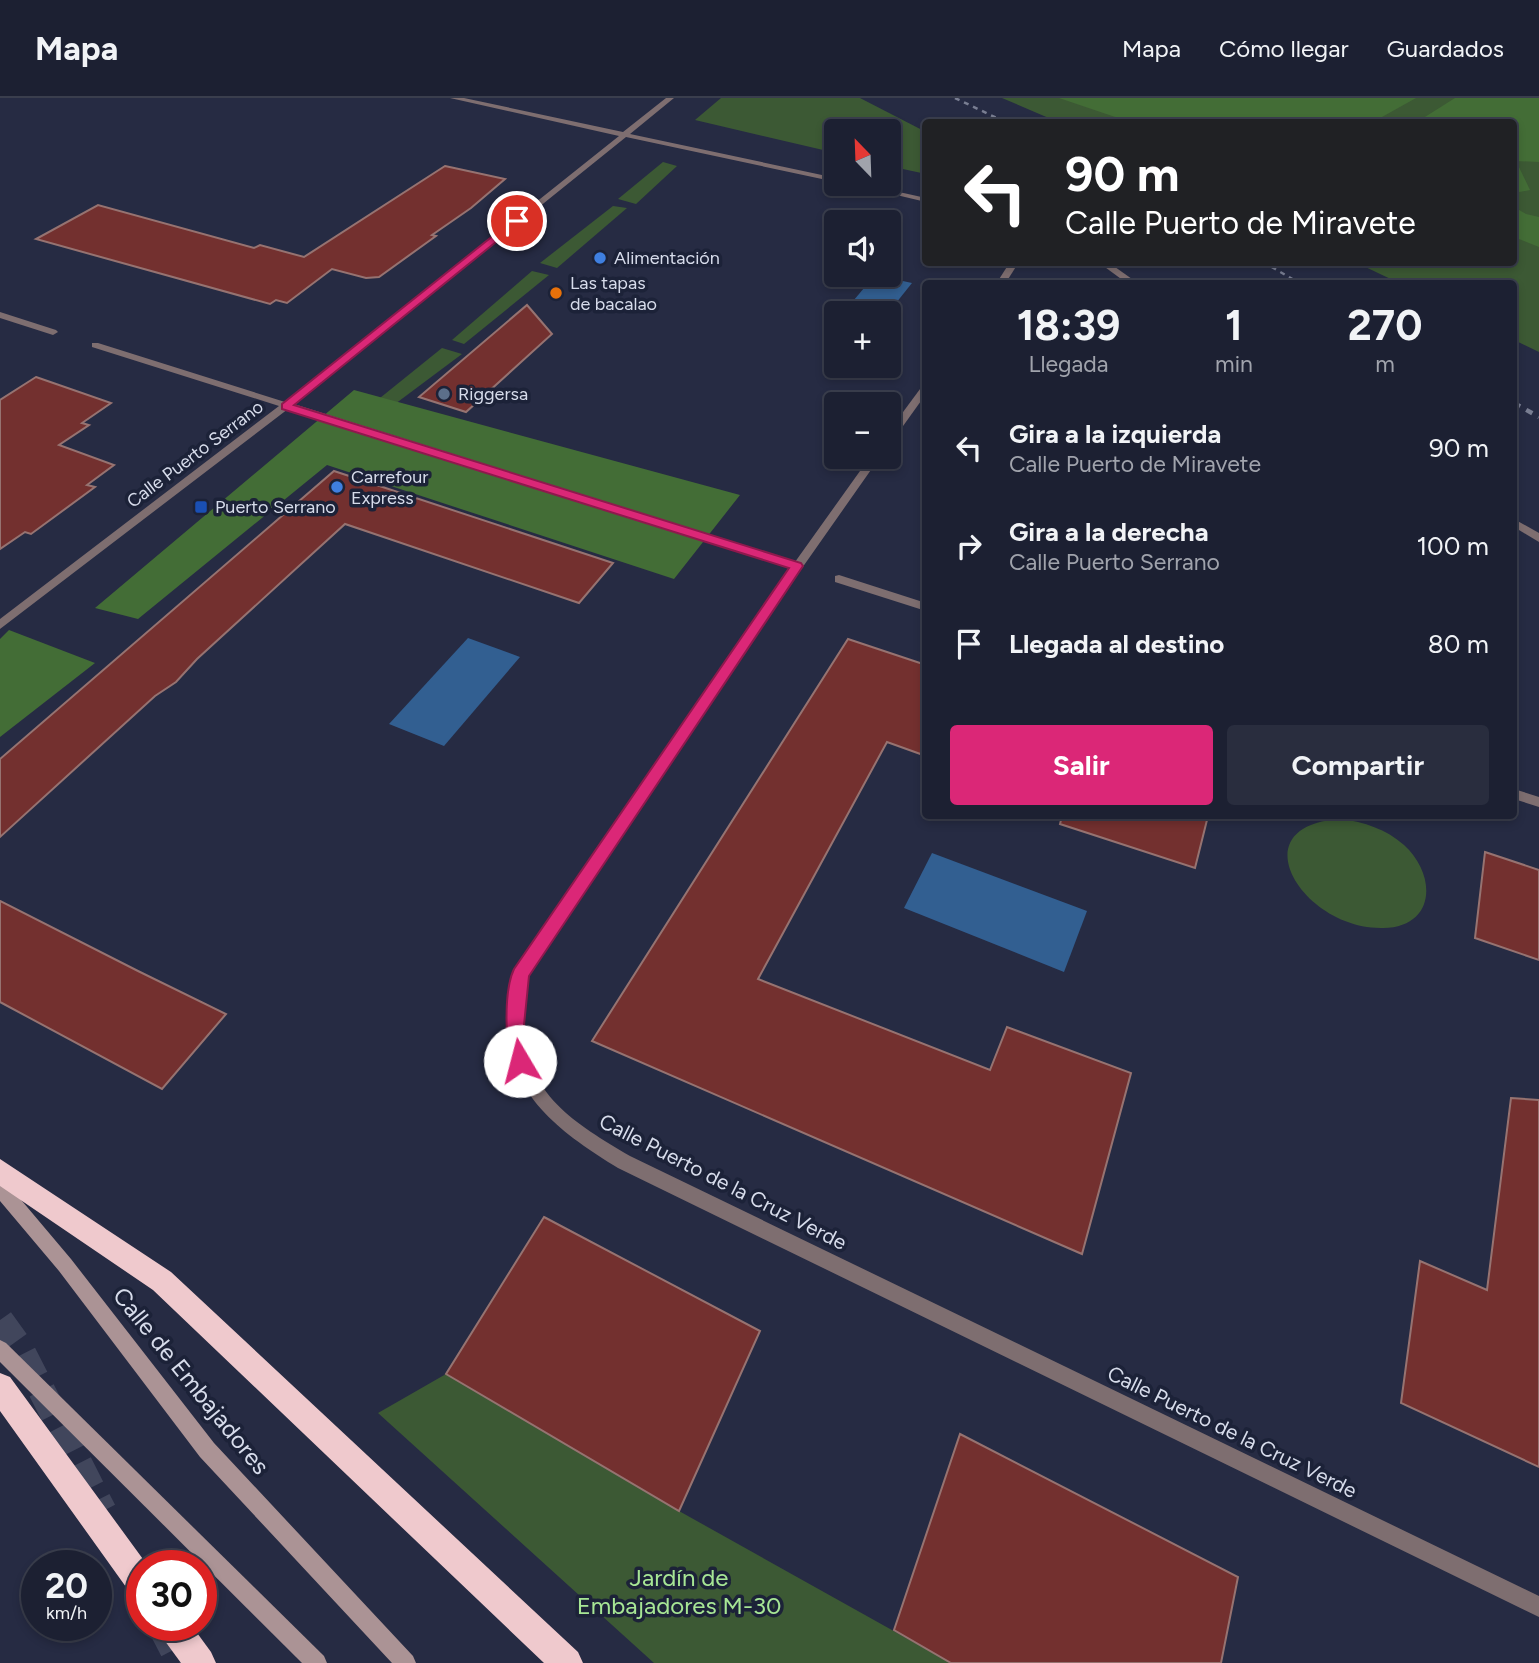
<!DOCTYPE html>
<html lang="es">
<meta charset="utf-8">
<style>
body{margin:0;font-family:Figtree,sans-serif;background:#292d3e;color:#f1f3f6;height:100vh;display:flex;flex-direction:column;font-size:26px;white-space:nowrap}
*{box-sizing:border-box;margin:0}
p{font-size:23px;color:#a0a3ac}
.icon{flex:none;width:38px;height:38px;fill:none;stroke:currentColor;stroke-width:2;stroke-linecap:round;stroke-linejoin:round}
.map{position:relative;flex:1;overflow:hidden}
.drawer{position:absolute;left:922px;top:182px;width:595px;height:539px;display:flex;flex-direction:column;background:#1c2032;border-radius:7px;box-shadow:0 4px 10px #0003,0 0 0 2px #3a3e4d}
.drawer>*{flex:none}
.banner{position:absolute;left:922px;top:21px;width:595px;height:147px;border-radius:7px;box-shadow:0 4px 10px #0003,0 0 0 2px #3a3e4d;background:#202124;color:#fff;overflow:hidden}
.needle{width:46px;rotate:337deg}
.fabs{position:absolute;left:824px;top:21px;display:grid;gap:14px}
.fabs a{display:grid;place-items:center;width:77px;height:77px;border-radius:7px;background:#1c2032;box-shadow:0 4px 10px #0003,0 0 0 2px #3a3e4d;font-size:35px}
.speed{position:absolute;left:21px;top:1452px;display:flex;gap:14px;font-size:35px;font-weight:700;text-align:center}
.speed>*{display:grid;place-content:center;width:91px;height:91px;border-radius:50%;background:#1c2032;box-shadow:0 4px 10px #0003,0 0 0 2px #3a3e4d;line-height:1}
.speed small{font-size:18px;font-weight:400}
.speed .limit{border:10px solid #d22;background:#fff;color:#111}
.pin{position:absolute;display:grid;place-items:center;width:60px;height:60px;color:#fff;margin:-30px;border:4px solid #fff;border-radius:50%;box-shadow:0 2px 7px #0007}
.me{position:absolute;width:77px;margin:-38px;rotate:352deg;stroke-linejoin:round;filter:drop-shadow(0 0 5px #0008)}
.turn{display:flex;align-items:center;gap:24px;height:147px;padding:0 28px;font-size:32px}
.turn .icon{width:91px;height:91px;stroke-width:2.5}
.turn b{display:block;font-size:49px;line-height:60px}
.eta{display:flex;justify-content:space-evenly;align-items:center;height:119px;text-align:center}
.eta b{font-size:42px;font-weight:700;line-height:49px}
.cta{display:flex;gap:14px;margin-top:auto;padding:14px 28px}
.cta a{flex:1;height:80px;border-radius:7px;background:#db2777;color:#fff;font-size:28px;font-weight:700;line-height:80px;text-align:center}
.cta a+a{background:#292d3e;color:#f1f3f6}
ul{padding:0;list-style:none}
li{display:flex;align-items:center;gap:21px;height:98px;padding:0 28px}
li div{flex:1}
li b{display:block;font-size:26px}
li em{font-style:normal}
header{display:flex;align-items:center;gap:42px;box-sizing:border-box;height:98px;padding:0 35px;background:#1c2032;border-bottom:2px solid #3a3e4d}
header strong{font-size:33px}
nav{display:flex;gap:38px;margin-inline-start:auto;font-size:24px}
.map>svg:first-child{display:block}
.green{fill:#3c5934}
.forest{fill:#436d36}
.water{fill:#325f91}
.building{fill:#73302f;stroke:#967371;stroke-width:2}
.lines{fill:none;stroke-linecap:round;stroke-linejoin:round}
.motorway-tunnel{stroke:#41465c;stroke-width:27;stroke-dasharray:27 14;stroke-linecap:butt}
.pedestrian{fill:#7e6e70;fill-rule:evenodd}
.minor{fill:#7e6e70;fill-rule:evenodd}
.secondary{fill:#ab9395;fill-rule:evenodd}
.motorway{fill:#efc9cd;fill-rule:evenodd}
.rail-far1{stroke:#797e92;stroke-width:2.5;stroke-dasharray:5 5;stroke-linecap:butt}
.rail{stroke:#797e92;stroke-width:4.5;stroke-dasharray:7 7;stroke-linecap:butt}
.route{fill:#db2777;stroke:#8e194d;stroke-width:2}
.shop-dot{fill:#3f7fe0;stroke:#1c2238;stroke-width:2.5}
.food-dot{fill:#e8710a;stroke:#1c2238;stroke-width:2.5}
.service-dot{fill:#5c6f8a;stroke:#1c2238;stroke-width:2.5}
.transit-dot{fill:#1a4fb4;stroke:#1c2238;stroke-width:2.5}
.labels{text-anchor:middle;stroke-width:7;stroke-linejoin:round;paint-order:stroke}
.far-poi-label{font-size:18px;fill:#d7dceb;stroke:#1c2238;text-anchor:start}
.far-street-label{font-size:18px;fill:#d7dceb;stroke:#1c2238}
.street-label{font-size:21px;fill:#d7dceb;stroke:#1c2238}
.near-street-label{font-size:24px;fill:#d7dceb;stroke:#1c2238}
.near-park-label{font-size:24px;fill:#a7e695;stroke:#1c2238}
</style>
<header>
<strong>Mapa</strong>
<nav><a>Mapa</a><a>Cómo llegar</a><a>Guardados</a></nav>
</header>
<div class="map">
<svg width="1539" height="1565" viewBox="0 0 1539 1565">
<rect width="100%" height="100%" fill="#262b43"/>
<g class="green">
<polygon points="721,0 860,0 926,34 926,76 889,68 889,33 836,33 836,55 695,22"/>
<polygon points="1002,0 1539,0 1539,254 1514,242 1514,186 1399,185 1357,165 1514,164 1514,24 1058,24"/>
<polygon points="663,64 677,68 636,106 618,101"/>
<polygon points="613,108 627,110 557,170 540,165"/>
<polygon points="532,173 549,177 464,246 452,242"/>
<polygon points="442,250 462,256 391,309 375,304"/>
<path d="M1341 721C1364 724 1386 731 1404 747 1437 777 1436 829 1383 830 1303 832 1237 727 1341 721Z"/>
<polygon points="446,1276 679,1413 951,1565 654,1565 378,1315"/>
</g>
<g class="forest">
<polygon points="1059,0 1416,0 1373,24 1130,24"/>
<polygon points="1455,0 1539,0 1539,64 1516,63 1530,92 1514,95 1514,24 1417,24"/>
<polygon points="1514,109 1526,116 1539,119 1539,149 1514,139"/>
<polygon points="354,292 740,397 674,481 327,367 138,521 95,510"/>
<polygon points="9,532 95,565 0,639 0,541"/>
</g>
<g class="water">
<polygon points="875,177 912,185 888,215 843,215"/>
<polygon points="468,540 520,559 444,648 389,626"/>
<polygon points="932,755 1087,813 1064,874 904,810"/>
</g>
<g class="building">
<polygon points="445,68 505,81 471,110 432,137 436,138 379,179 366,180 332,171 287,205 276,202 270,206 36,141 98,107 254,150 260,147 304,159"/>
<polygon points="527,207 552,236 466,314 419,299"/>
<polygon points="36,279 111,305 82,325 89,327 59,347 114,367 87,387 95,389 31,436 25,434 0,451 0,302"/>
<polygon points="334,373 613,465 579,505 345,426 197,561 176,584 155,598 0,739 0,661"/>
<polygon points="848,541 926,567 926,658 887,644 758,881 990,972 1007,929 1131,975 1082,1156 592,943"/>
<polygon points="1062,718 1208,718 1195,770 1060,726"/>
<polygon points="1485,754 1539,772 1539,862 1475,840"/>
<polygon points="0,803 138,873 226,916 162,991 0,904"/>
<polygon points="1511,1000 1539,1002 1539,1369 1401,1305 1420,1163 1487,1192"/>
<polygon points="544,1119 760,1233 679,1413 446,1276"/>
<polygon points="960,1336 1238,1479 1221,1565 951,1565 894,1532"/>
</g>
<g class="lines">
<g class="motorway-tunnel">
<polyline points="0,1222 20,1250 103,1413"/>
<polyline points="161,1528 180,1565"/>
</g>
<g class="pedestrian">
<polygon points="839,477 926,505 926,513 835,484 835,478"/>
<polygon points="1514,691 1539,699 1539,709 1514,701"/>
</g>
<g class="minor">
<path d="M450 0H464L623 34 666 0H674L630 36 836 80V84L626 39 294 306 795 464 870 359H880L774 510 527 878C525 894 522 910 523 926 525 996 576 1026 630 1058L1539 1498V1519L618 1070C558 1033 502 993 508 913 509 900 509 884 515 871L791 470 288 311 0 531V521L279 308 92 249V245H98L285 304 619 38Z"/>
<polygon points="850,86 863,86 926,100 926,104"/>
<polygon points="1010,164 1019,164 1005,186 996,186"/>
<polygon points="1098,164 1108,164 1139,186 1128,186"/>
<polygon points="0,214 56,232 58,234 53,237 0,220"/>
<polygon points="926,286 926,296 893,342 889,343 889,333 923,287"/>
<polygon points="1514,421 1539,435 1539,444 1514,429"/>
</g>
<g class="secondary">
<polygon points="0,1082 6,1084 71,1161 214,1345 413,1558 416,1565 392,1565 200,1359 59,1173 0,1103"/>
<polygon points="0,1242 6,1245 324,1558 327,1565 302,1565 0,1264"/>
</g>
<g class="motorway">
<polygon points="0,1061 171,1174 578,1554 583,1565 544,1565 153,1192 0,1088"/>
<polygon points="0,1275 10,1279 148,1468 142,1468 142,1500 131,1496 0,1313"/>
<polygon points="158,1528 192,1528 211,1554 216,1565 181,1565 162,1539"/>
</g>
<g class="rail-far1">
<polyline points="955,0 1005,24"/>
<polyline points="1263,164 1301,186"/>
</g>
<polyline class="rail" points="1514,305 1539,319"/>
</g>
<path class="route" d="M514 121 522 123 294 307 801 465 803 468 529 878 524 927 529 963 526 969 520 972 514 969C504 947 504 892 514 871L789 470 282 311V306Z"/>
<g class="shop-dot">
<circle cx="600" cy="160" r="7"/>
<circle cx="337" cy="389" r="7"/>
</g>
<circle class="food-dot" cx="556" cy="195" r="7"/>
<circle class="service-dot" cx="444" cy="296" r="7"/>
<rect class="transit-dot" x="194" y="402" width="14" height="14" rx="3.5"/>
<g class="labels">
<g class="far-poi-label">
<text x="614" y="166">Alimentación</text>
<text x="570" y="191">Las tapas<tspan x="570" dy="21">de bacalao</tspan></text>
<text x="458" y="302">Riggersa</text>
<text x="351" y="385">Carrefour<tspan x="351" dy="21">Express</tspan></text>
<text x="215" y="415">Puerto Serrano</text>
</g>
<g class="far-street-label">
<text transform="translate(195 356) rotate(-37)" y="6">Calle Puerto Serrano</text>
</g>
<g class="street-label">
<text transform="translate(723 1084) rotate(27)" y="7">Calle Puerto de la Cruz Verde</text>
<text transform="translate(1232 1334) rotate(26)" y="7">Calle Puerto de la Cruz Verde</text>
</g>
<g class="near-street-label">
<text transform="translate(191 1283) rotate(51)" y="8">Calle de Embajadores</text>
</g>
<g class="near-park-label">
<text x="679" y="1488">Jardín de<tspan x="679" dy="28">Embajadores M-30</tspan></text>
</g>
</g>
</svg>
<div class="fabs">
<a><svg class="needle" viewBox="-14 -14 28 28"><path d="M0-13l5 13h-10z" fill="#e53935"/><path d="M0 13l5-13h-10z" fill="#a0a3ac"/></svg></a>
<a><svg class="icon" aria-label="sound" viewBox="0 0 24 24"><path d="M4 9h4l5-4v14l-5-4H4zM17 9q2 3 0 6"/></svg></a>
<a>+</a>
<a>−</a>
</div>
<div class="speed"><div>20<small>km/h</small></div><div class="limit">30</div></div>
<div class="pin" style="left:517px;top:123px;background:#d93025"><svg class="icon" aria-label="arrive" viewBox="0 0 24 24"><path d="M6 21V4h12l-3 4 3 4H6"/></svg></div>
<svg class="me" style="left:520px;top:963px" viewBox="-20 -20 40 40"><circle r="19" fill="#fff"/><path d="M0-13L10 11 0 6-10 11z" fill="#db2777"/></svg>
<div class="banner">
<div class="turn"><svg class="icon" aria-label="left" viewBox="0 0 24 24"><path d="M17 20v-9H6M10 6l-5 5 5 5"/></svg><div><b>90 m</b>Calle Puerto de Miravete</div></div>
</div>
<section class="drawer">
<div class="eta">
<div><b>18:39</b><p>Llegada</p></div>
<div><b>1</b><p>min</p></div>
<div><b>270</b><p>m</p></div>
</div>
<ul>
<li><svg class="icon" aria-label="left" viewBox="0 0 24 24"><path d="M17 20v-9H6M10 6l-5 5 5 5"/></svg><div><b>Gira a la izquierda</b><p>Calle Puerto de Miravete</p></div><em>90 m</em></li>
<li><svg class="icon" aria-label="right" viewBox="0 0 24 24"><path d="M7 20v-9h11M14 6l5 5-5 5"/></svg><div><b>Gira a la derecha</b><p>Calle Puerto Serrano</p></div><em>100 m</em></li>
<li><svg class="icon" aria-label="arrive" viewBox="0 0 24 24"><path d="M6 21V4h12l-3 4 3 4H6"/></svg><div><b>Llegada al destino</b></div><em>80 m</em></li>
</ul>
<div class="cta"><a>Salir</a><a>Compartir</a></div>
</section>
</div>
